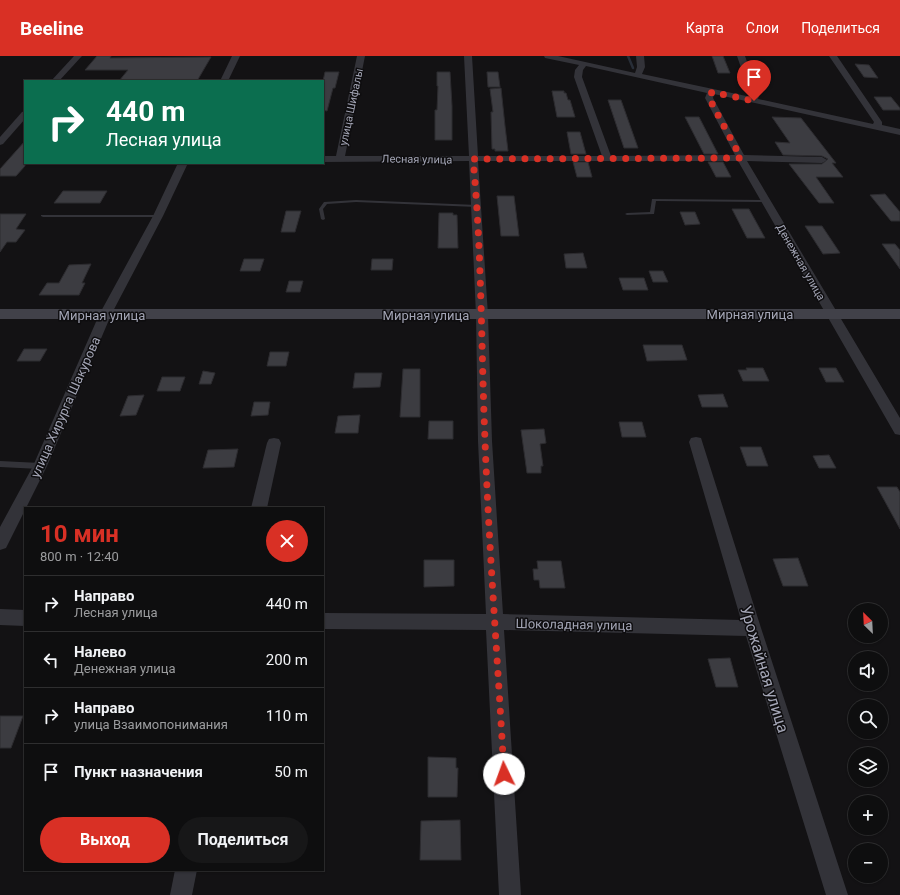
<!DOCTYPE html>
<html lang="ru">
<meta charset="utf-8">
<style>
body{margin:0;font-family:Roboto,sans-serif;background:#171718;color:#f1f3f6;height:100vh;display:flex;flex-direction:column;font-size:15px;white-space:nowrap}
*{box-sizing:border-box;margin:0}
p{font-size:13px;color:#9b9c9e}
.icon{flex:none;width:22px;height:22px;fill:none;stroke:currentColor;stroke-width:2;stroke-linecap:round;stroke-linejoin:round}
.map{position:relative;flex:1;overflow:hidden}
.side{position:absolute;left:24px;top:451px;width:300px;height:364px;display:flex;flex-direction:column;background:#0e0e0f;border-radius:0px;box-shadow:0 1px 3px #0004,0 0 0 1px #2e2e2f}
.side>*{flex:none}
.top-card{position:absolute;left:24px;top:24px;width:300px;height:84px;border-radius:0px;box-shadow:0 1px 3px #0004,0 0 0 1px #2e2e2f;background:#0b6e4f;color:#fff;overflow:hidden}
.needle{width:26px;rotate:336deg}
.controls{position:absolute;left:848px;top:547px;display:grid;gap:8px}
.controls a{display:grid;place-items:center;width:40px;height:40px;border-radius:50%;background:#0e0e0f;box-shadow:0 1px 3px #0004,0 0 0 1px #2e2e2f;font-size:20px}
.pin{position:absolute;display:grid;place-items:center;width:34px;height:34px;color:#fff;margin:-41px -17px;border-radius:50% 50% 50% 0;rotate:-45deg;box-shadow:0 0 4px #0007}
.pin .icon{rotate:45deg}
.me{position:absolute;width:44px;margin:-22px;rotate:357deg;stroke-linejoin:round;filter:drop-shadow(0 0 3px #0008)}
.turn{display:flex;align-items:center;gap:14px;height:84px;padding:0 16px;font-size:18px}
.turn .icon{width:52px;height:52px;stroke-width:2.5}
.turn b{display:block;font-size:28px;line-height:34px}
.round{display:grid;place-items:center;flex:none;width:42px;height:42px;border-radius:21px;background:#171718}
.summary{display:flex;align-items:center;justify-content:space-between;height:68px;padding:0 16px}
h1{font-size:24px;font-weight:700;line-height:30px;color:#d93025}
.primary-button{display:flex;gap:8px;margin-top:auto;padding:8px 16px}
.primary-button a{flex:1;height:46px;border-radius:24px;background:#d93025;color:#fff;font-size:16px;font-weight:700;line-height:46px;text-align:center}
.primary-button a+a{background:#171718;color:#f1f3f6}
ul{padding:0;list-style:none}
li{display:flex;align-items:center;gap:12px;height:56px;padding:0 16px;border-top:1px solid #2e2e2f}
li div{flex:1}
li b{display:block;font-size:15px}
li em{font-style:normal}
header{display:flex;align-items:center;gap:24px;box-sizing:border-box;height:56px;padding:0 20px;background:#d93025;color:#fff}
header strong{font-size:19px}
nav{display:flex;gap:22px;margin-inline-start:auto;font-size:14px}
.map>svg:first-child{display:block}
.lines{fill:none;stroke-linecap:round;stroke-linejoin:round}
.stream{stroke:#282e38;stroke-width:2.5}
.building{fill:#3c3c41;stroke:#2d2c30}
.lane{fill:#333339;fill-rule:evenodd}
.street{fill:#333339;fill-rule:evenodd}
.secondary{fill:#414149;fill-rule:evenodd}
.route{stroke:#d93025;stroke-width:7;stroke-dasharray:0 12.6}
.labels{text-anchor:middle;stroke-width:3;stroke-linejoin:round;paint-order:stroke}
.far-street-label{font-size:11px;fill:#a3a5b5;stroke:#0e0d0f}
.street-label{font-size:13px;fill:#a3a5b5;stroke:#0e0d0f}
.near-street-label{font-size:16px;fill:#a3a5b5;stroke:#0e0d0f}
</style>
<header>
<strong>Beeline</strong>
<nav><a>Карта</a><a>Слои</a><a>Поделиться</a></nav>
</header>
<div class="map">
<svg width="900" height="839" viewBox="0 0 900 839">
<rect width="100%" height="100%" fill="#131214"/>
<g class="lines">
<polyline class="stream" points="628,0 633,12"/>
</g>
<g class="building">
<polygon points="97,0 111,0 110,2 211,1 197,25 119,25 128,14 85,14"/>
<polygon points="712,0 723,0 730,17 718,17"/>
<polygon points="855,8 869,9 878,22 864,21"/>
<polygon points="325,16 339,16 335,32 333,32 327,55 323,54 323,25"/>
<polygon points="437,16 450,16 452,50 452,84 435,84 435,54 437,54 438,30 437,30"/>
<polygon points="487,16 498,16 500,31 488,31"/>
<polygon points="501,32 505,70 508,95 495,95 495,93 492,93 491,56 493,56 490,33"/>
<polygon points="552,35 564,35 564,37 566,37 568,44 570,44 575,61 557,61"/>
<polygon points="874,41 891,41 900,52 900,54 883,54"/>
<polygon points="608,44 621,44 638,92 624,92"/>
<polygon points="685,61 699,61 718,98 704,98"/>
<polygon points="772,61 801,62 836,107 832,107 843,121 816,121 834,147 819,147 789,108 822,108 828,103 822,100 783,99 775,86 790,87"/>
<polygon points="567,76 580,76 586,98 571,98"/>
<polygon points="25,85 25,110 16,120 0,120 0,113"/>
<polygon points="573,106 588,106 592,121 577,121"/>
<polygon points="708,106 723,106 731,121 716,121"/>
<polygon points="63,135 107,135 100,147 54,147"/>
<polygon points="885,138 900,156 900,165 891,165 870,139"/>
<polygon points="497,140 514,140 519,180 501,180"/>
<polygon points="732,153 749,153 765,182 747,182"/>
<polygon points="286,155 301,155 295,176 281,176"/>
<polygon points="680,156 695,156 700,168 685,169"/>
<polygon points="439,157 453,157 453,159 457,159 458,192 438,192"/>
<polygon points="0,158 26,158 16,173 25,174 16,186 7,186 0,196"/>
<polygon points="805,170 822,170 840,197 823,198"/>
<polygon points="882,188 895,188 900,194 900,213"/>
<polygon points="583,197 587,212 566,212 564,198"/>
<polygon points="244,203 264,203 260,215 240,215"/>
<polygon points="372,203 393,203 392,214 371,214"/>
<polygon points="91,208 82,227 85,227 79,239 39,239 47,227 59,227 69,209"/>
<polygon points="649,215 663,215 668,226 653,226"/>
<polygon points="619,222 644,222 648,234 623,234"/>
<polygon points="289,225 303,225 300,236 286,236"/>
<polygon points="643,289 682,289 687,304 647,305"/>
<polygon points="24,293 47,293 40,305 17,305"/>
<polygon points="270,296 289,296 286,310 267,310"/>
<polygon points="746,312 763,312 769,325 743,325 738,314 747,314"/>
<polygon points="819,312 836,312 844,326 826,326"/>
<polygon points="403,313 420,313 420,361 400,361"/>
<polygon points="203,315 215,317 211,328 199,328"/>
<polygon points="355,317 382,317 380,331 353,332"/>
<polygon points="162,321 185,321 180,335 157,335"/>
<polygon points="723,338 728,351 702,351 698,339"/>
<polygon points="144,339 136,359 120,360 128,340"/>
<polygon points="254,346 270,346 268,359 251,360"/>
<polygon points="360,359 358,377 335,377 338,360"/>
<polygon points="429,365 453,365 453,383 428,383"/>
<polygon points="619,366 642,366 646,381 622,381"/>
<polygon points="544,373 546,387 540,388 543,410 541,410 541,417 527,417 521,374"/>
<polygon points="740,391 761,391 768,410 747,410"/>
<polygon points="238,393 234,411 203,412 208,394"/>
<polygon points="829,399 836,412 819,412 813,400"/>
<polygon points="877,431 897,431 900,436 900,473"/>
<polygon points="798,502 808,530 783,530 773,503"/>
<polygon points="424,504 454,504 454,530 424,531"/>
<polygon points="537,505 561,505 565,532 540,532 539,524 534,524 533,513 538,513"/>
<polygon points="730,602 738,631 716,631 708,603"/>
<polygon points="0,660 23,660 11,692 0,692"/>
<polygon points="428,701 456,702 456,712 458,712 457,741 428,741"/>
<polygon points="460,764 461,804 420,804 421,765"/>
</g>
<g class="lines">
<g class="lane">
<polygon points="652,143 766,144 768,145 766,146 656,145 654,158 627,159 625,158 627,157 650,156"/>
<polygon points="356,144 477,149 479,150 477,151 356,146 327,148 323,153 325,163 323,164 321,163 319,153 324,146"/>
<polygon points="41,159 158,159 160,160 158,161 43,161 41,160"/>
<polygon points="0,405 40,407 43,410 40,413 0,411"/>
</g>
<g class="street">
<polygon points="74,0 82,0 59,25 51,25"/>
<polygon points="232,0 240,0 228,25 220,25"/>
<path d="M357 0H365L345 100H469L464 0H472L478 100H602L574 21 575 14 579 9 545 2 544 0H558L635 17 637 11 636 0H644L645 11 642 18 751 41 737 0H745L759 40 758 43 873 68 874 66 829 0H837L882 66V69L900 73V79L714 38 713 42 744 99 822 101 827 104 822 107 747 105 900 362V379L895 378 738 105H478L488 259 492 385 503 558 741 564 689 386 691 382 696 381 701 382 761 572 848 839H826L746 580 504 574 521 839H499L486 574 323 573V557L486 558 478 385 476 259 469 105 323 106V100H336ZM586 10 707 37 705 42 735 99 611 100 582 21 583 14Z"/>
<polygon points="25,55 25,63 3,88 0,89 0,81 22,56"/>
<polygon points="178,107 188,107 163,160 111,259 47,410 6,492 0,494 0,471 33,410 99,259 153,160"/>
<polygon points="274,382 279,383 281,387 267,452 251,452 267,387 269,383"/>
<polygon points="0,553 25,554 25,570 0,569"/>
<polygon points="175,814 197,814 192,839 170,839"/>
</g>
<rect class="secondary" x="0" y="253" width="900" height="10"/>
</g>
<g class="lines">
<path class="route" d="M504 718C498 607 489 495 485 384 481 291 482 197 473 103L741 102 709 42 712 36 754 45"/>
</g>
<g class="labels">
<g class="far-street-label">
<text transform="translate(351 51) rotate(-78)" y="4">улица Шифалы</text>
<text transform="translate(417 103) rotate(1)" y="4">Лесная улица</text>
<text transform="translate(801 206) rotate(60)" y="4">Денежная улица</text>
</g>
<g class="street-label">
<text x="750" y="263">Мирная улица</text>
<text x="102" y="264">Мирная улица</text>
<text x="426" y="264">Мирная улица</text>
<text transform="translate(65 351) rotate(-66)" y="5">улица Хирурга Шакурова</text>
<text transform="translate(574 568) rotate(1)" y="5">Шоколадная улица</text>
</g>
<g class="near-street-label">
<text transform="translate(765 613) rotate(73)" y="6">Урожайная улица</text>
</g>
</g>
</svg>
<div class="controls">
<a><svg class="needle" viewBox="-14 -14 28 28"><path d="M0-13l5 13h-10z" fill="#e53935"/><path d="M0 13l5-13h-10z" fill="#9b9c9e"/></svg></a>
<a><svg class="icon" aria-label="sound" viewBox="0 0 24 24"><path d="M4 9h4l5-4v14l-5-4H4zM17 9q2 3 0 6"/></svg></a>
<a><svg class="icon" aria-label="search" viewBox="0 0 24 24"><circle cx="10" cy="10" r="6"/><path d="M15 15l6 6"/></svg></a>
<a><svg class="icon" aria-label="layers" viewBox="0 0 24 24"><path d="M12 4l9 5-9 5-9-5zM3 14l9 5 9-5"/></svg></a>
<a>+</a>
<a>−</a>
</div>
<div class="pin" style="left:754px;top:45px;background:#d93025"><svg class="icon" aria-label="arrive" viewBox="0 0 24 24"><path d="M6 21V4h12l-3 4 3 4H6"/></svg></div>
<svg class="me" style="left:504px;top:718px" viewBox="-20 -20 40 40"><circle r="19" fill="#fff"/><path d="M0-13L10 11 0 6-10 11z" fill="#d93025"/></svg>
<div class="top-card">
<div class="turn"><svg class="icon" aria-label="right" viewBox="0 0 24 24"><path d="M7 20v-9h11M14 6l5 5-5 5"/></svg><div><b>440 m</b>Лесная улица</div></div>
</div>
<section class="side">
<div class="summary"><div><h1>10 мин</h1><p>800 m · 12:40</p></div><a class="round" style="background:#d93025;color:#fff"><svg class="icon" aria-label="close" viewBox="0 0 24 24"><path d="M6 6l12 12M18 6L6 18"/></svg></a></div>
<ul>
<li><svg class="icon" aria-label="right" viewBox="0 0 24 24"><path d="M7 20v-9h11M14 6l5 5-5 5"/></svg><div><b>Направо</b><p>Лесная улица</p></div><em>440 m</em></li>
<li><svg class="icon" aria-label="left" viewBox="0 0 24 24"><path d="M17 20v-9H6M10 6l-5 5 5 5"/></svg><div><b>Налево</b><p>Денежная улица</p></div><em>200 m</em></li>
<li><svg class="icon" aria-label="right" viewBox="0 0 24 24"><path d="M7 20v-9h11M14 6l5 5-5 5"/></svg><div><b>Направо</b><p>улица Взаимопонимания</p></div><em>110 m</em></li>
<li><svg class="icon" aria-label="arrive" viewBox="0 0 24 24"><path d="M6 21V4h12l-3 4 3 4H6"/></svg><div><b>Пункт назначения</b></div><em>50 m</em></li>
</ul>
<div class="primary-button"><a>Выход</a><a>Поделиться</a></div>
</section>
</div>
